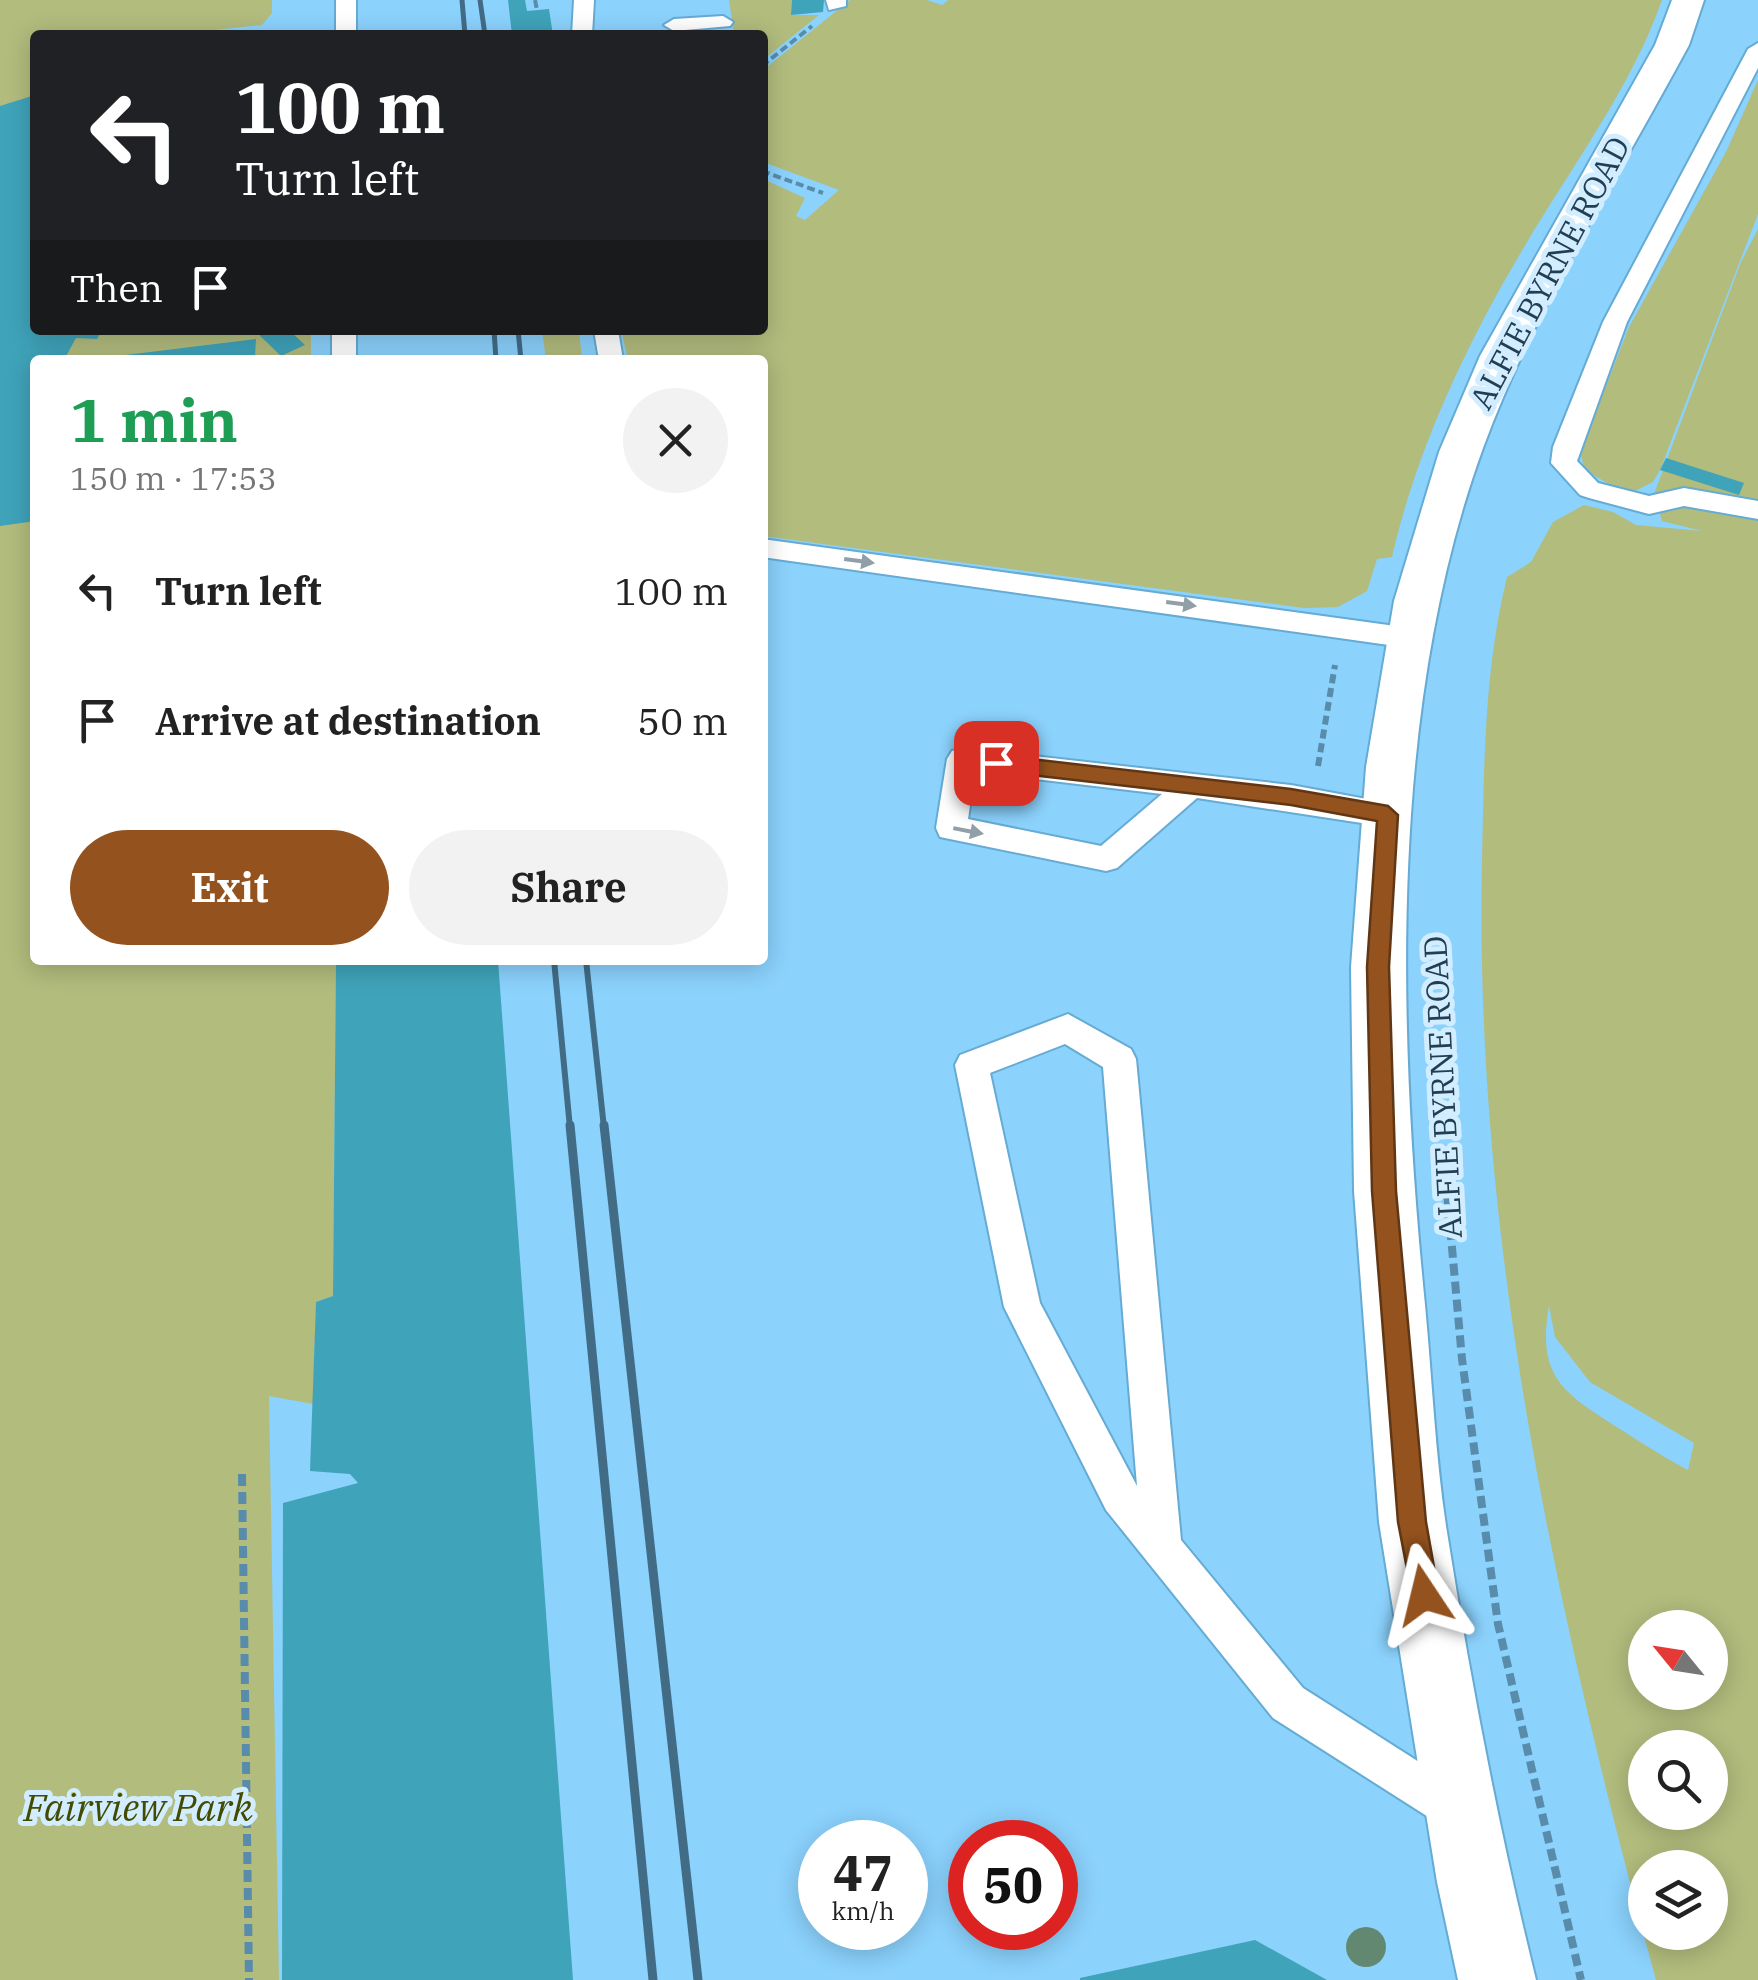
<!DOCTYPE html>
<meta charset="utf-8">
<style>
body{margin:0;font-family:"IBM Plex Serif",serif;background:#f2f2f2;color:#222;height:100vh;display:flex;flex-direction:column;font-size:38px;white-space:nowrap}
*{box-sizing:border-box;margin:0}
p{font-size:32px;color:#767676}
.icon{flex:none;width:55px;height:55px;fill:none;stroke:currentColor;stroke-width:2;stroke-linecap:round;stroke-linejoin:round}
.map{position:relative;flex:1;overflow:hidden}
.panel{position:absolute;left:30px;top:355px;width:738px;height:610px;display:flex;flex-direction:column;background:#fff;border-radius:10px;box-shadow:0 5px 25px #0003}
.panel>*{flex:none}
.guide{position:absolute;left:30px;top:30px;width:738px;height:305px;border-radius:10px;box-shadow:0 5px 25px #0003;background:#202124;color:#fff;overflow:hidden}
.needle{width:65px;rotate:300deg}
.tools{position:absolute;left:1628px;top:1610px;display:grid;gap:20px}
.tools a{display:grid;place-items:center;width:100px;height:100px;border-radius:50%;background:#fff;box-shadow:0 5px 25px #0003;font-size:50px}
.speed{position:absolute;left:798px;top:1820px;display:flex;gap:20px;font-size:50px;font-weight:700;text-align:center}
.speed>*{display:grid;place-content:center;width:130px;height:130px;border-radius:50%;background:#fff;box-shadow:0 5px 25px #0003;line-height:1}
.speed small{font-size:25px;font-weight:400}
.speed .limit{border:15px solid #d22;background:#fff;color:#111}
.pin{position:absolute;display:grid;place-items:center;width:85px;height:85px;color:#fff;margin:-42px;border-radius:20px;box-shadow:0 5px 15px #0006}
.me{position:absolute;width:110px;margin:-55px;rotate:350deg;stroke-linejoin:round;filter:drop-shadow(0 0 8px #0008)}
.turn{display:flex;align-items:center;gap:35px;height:210px;padding:0 40px;font-size:45px}
.turn .icon{width:130px;height:130px;stroke-width:2.5}
.turn b{display:block;font-size:70px;line-height:85px}
.then{display:flex;align-items:center;height:95px;padding:0 40px;background:#0003;gap:20px;font-size:38px}
.round{display:grid;place-items:center;flex:none;width:105px;height:105px;border-radius:52px;background:#f2f2f2}
.headline{display:flex;align-items:center;justify-content:space-between;height:170px;padding:0 40px}
h1{font-size:60px;font-weight:800;line-height:75px;color:#1e9e55}
.cta{display:flex;gap:20px;margin-top:auto;padding:20px 40px}
.cta a{flex:1;height:115px;border-radius:60px;background:#94531e;color:#fff;font-size:40px;font-weight:800;line-height:115px;text-align:center}
.cta a+a{background:#f2f2f2;color:#222}
ul{padding:0;list-style:none}
li{display:flex;align-items:center;gap:30px;height:130px;padding:0 40px}
li div{flex:1}
li b{display:block;font-size:38px}
li em{font-style:normal}
.map>svg:first-child{display:block}
.green{fill:#b2bc7d;fill-rule:evenodd}
.building{fill:#3fa3ba}
.lines{fill:none;stroke-linecap:round;stroke-linejoin:round}
.lane-casing{stroke:#65abd4;stroke-width:4}
.secondary-casing{stroke:#65abd4;stroke-width:4}
.path-far2{stroke:#598cab;stroke-width:4;stroke-dasharray:8 4;stroke-linecap:butt}
.path-far1{stroke:#598cab;stroke-width:6;stroke-dasharray:9 5;stroke-linecap:butt}
.path{stroke:#598cab;stroke-width:8;stroke-dasharray:12 6;stroke-linecap:butt}
.lane{fill:#fff;fill-rule:evenodd}
.secondary{fill:#fff;fill-rule:evenodd}
.rail-far2{stroke:#426c86;stroke-width:5}
.rail-far1{stroke:#426c86;stroke-width:6}
.rail{stroke:#426c86;stroke-width:9}
.tree{fill:#638872}
.oneway{fill:#909fa8}
.route{fill:#94531e;stroke:#603614;stroke-width:2.5}
.labels{text-anchor:middle;stroke-width:10;stroke-linejoin:round;paint-order:stroke}
.street-label{font-size:32px;fill:#223f51;stroke:#d2edff}
.near-park-label{font-size:38px;font-style:italic;fill:#434b00;stroke:#d2edff}
</style>
<div class="map">
<svg width="1758" height="1980" viewBox="0 0 1758 1980">
<rect width="100%" height="100%" fill="#8bd2fd"/>
<g class="green">
<polygon points="0,0 272,0 272,13 262,25 204,31 203,35 35,35 35,330 311,330 311,360 35,360 35,960 336,960 333,1296 316,1302 313,1404 269,1396 279,1980 0,1980"/>
<polygon points="729,0 792,0 791,15 819,15 763,60 762,35 734,35"/>
<path d="M850 0H927L942 5 948 0H1662C1630 91 1568 171 1520 254 1465 347 1416 452 1392 557L1377 559 1367 591 1338 607 1304 608 763 536 762 360H628L621 330H762L763 179 805 198 796 216 805 220 839 190 763 162V70Z"/>
<polygon points="1758,80 1758,214 1660,470 1653,482 1635,491 1607,483 1585,470 1580,452 1629,327 1726,152"/>
<path d="M1758 229V1980H1656C1557 1616 1474 1242 1482 862 1484 767 1484 670 1507 577L1531 562 1553 522 1584 505 1613 512 1636 525 1702 531 1662 521 1654 494 1741 262ZM1549 1306 1555 1337 1590 1382 1694 1443 1688 1470C1665 1458 1642 1443 1620 1429 1565 1394 1536 1378 1549 1306ZM1645 1628H1710V1692H1645ZM1645 1748H1710V1812H1645ZM1645 1868H1710V1932H1645Z"/>
<polygon points="542,330 579,330 582,360 546,360"/>
</g>
<g class="building">
<polygon points="508,0 525,0 527,11 549,9 553,35 512,35"/>
<polygon points="792,0 824,0 823,12 791,15"/>
<polygon points="35,95 35,330 102,330 97,339 76,338 64,360 35,360 35,521 0,526 0,106"/>
<polygon points="254,330 289,330 305,345 281,356"/>
<polygon points="256,339 255,357 272,355 272,360 85,360"/>
<polygon points="1666,458 1744,483 1739,495 1660,470"/>
<polygon points="336,960 498,960 573,1980 282,1980 283,1503 358,1483 350,1474 310,1471 316,1302 333,1296"/>
<polygon points="1255,1940 1327,1980 1080,1980 1080,1978"/>
</g>
<g class="lines">
<g class="lane-casing">
<g id="lane">
<rect x="336" y="0" width="20" height="35"/>
<polygon points="574,0 594,0 592,35 572,35"/>
<polygon points="826,0 846,0 846,6 829,10"/>
<polygon points="723,16 733,22 730,26 674,31 664,25 674,19"/>
<polygon points="1758,43 1758,68 1627,322 1577,461 1598,483 1649,496 1684,488 1758,501 1758,519 1684,506 1649,514 1589,498 1580,495 1551,463 1553,447 1603,322 1748,49"/>
<rect x="332" y="330" width="24" height="30"/>
<polygon points="594,330 618,330 623,360 599,360"/>
<polygon points="762,539 1410,628 1424,638 1410,648 762,557"/>
<path d="M962 748 1291 785 1388 803 1399 807 1403 815 1399 823 1388 827 1197 798 1117 868 1106 871 940 837 936 828 947 759 952 751ZM975 772 1162 794 1101 846 968 819Z"/>
<path d="M1068 1014 1131 1049 1136 1059 1181 1540 1303 1688 1474 1797 1481 1812 1474 1827 1459 1834 1444 1827 1273 1718 1106 1510 1004 1307 955 1065 960 1055ZM1065 1044 1103 1067 1137 1486 1040 1303 990 1073Z"/>
</g>
</g>
<g class="secondary-casing">
<path id="secondary" d="M1672 0H1704L1689 45C1618 177 1535 307 1483 448 1387 710 1398 1032 1425 1305 1432 1378 1435 1453 1446 1526 1470 1678 1499 1831 1536 1980H1458L1437 1882 1379 1522 1354 1191 1351 967 1366 767 1394 601 1439 452 1480 356 1655 45Z"/>
</g>
<g class="path-far2">
<polyline points="535,0 537,10"/>
<polyline points="762,66 812,26"/>
<polyline points="762,171 823,193"/>
</g>
<polyline class="path-far1" points="1318,766 1335,665"/>
<g class="path">
<polyline points="1447,1192 1462,1359 1498,1624 1581,1980"/>
<polyline points="242,1474 249,1980"/>
</g>
<use href="#lane" class="lane"/>
<use href="#secondary" class="secondary"/>
<g class="rail-far2">
<polyline points="462,0 465,35"/>
<polyline points="480,0 485,35"/>
<polyline points="494,330 496,360"/>
<polyline points="518,330 521,360"/>
</g>
<g class="rail-far1">
<polyline points="554,960 570,1128"/>
<polyline points="586,960 604,1128"/>
</g>
<g class="rail">
<polyline points="570,1125 653,1980"/>
<polyline points="604,1125 698,1980"/>
</g>
</g>
<circle class="tree" cx="1366" cy="1947" r="20"/>
<defs><path id="oneway-solid" d="M-6-.8H1V-3.2L6.5 0L1 3.2V.8H-6Z" transform="scale(2.5)"/></defs>
<g class="oneway">
<use href="#oneway-solid" transform="translate(859 561) rotate(8)"/>
<use href="#oneway-solid" transform="translate(1181 604) rotate(8)"/>
<use href="#oneway-solid" transform="translate(968 831) rotate(11)"/>
</g>
<polygon class="route" points="996,755 1291,789 1388,806 1398,815 1389,967 1396,1191 1426,1522 1439,1595 1435,1605 1424,1609 1414,1605 1398,1522 1372,1191 1367,967 1377,821 1291,805 996,771 986,763"/>
<g class="labels">
<g class="street-label">
<text transform="translate(1550 273) rotate(-62)" y="11">ALFIE BYRNE ROAD</text>
<text transform="translate(1443 1087) rotate(-93)" y="11">ALFIE BYRNE ROAD</text>
</g>
<g class="near-park-label">
<text x="138" y="1821">Fairview Park</text>
</g>
</g>
</svg>
<div class="tools">
<a><svg class="needle" viewBox="-14 -14 28 28"><path d="M0-13l5 13h-10z" fill="#e53935"/><path d="M0 13l5-13h-10z" fill="#767676"/></svg></a>
<a><svg class="icon" aria-label="search" viewBox="0 0 24 24"><circle cx="10" cy="10" r="6"/><path d="M15 15l6 6"/></svg></a>
<a><svg class="icon" aria-label="layers" viewBox="0 0 24 24"><path d="M12 4l9 5-9 5-9-5zM3 14l9 5 9-5"/></svg></a>
</div>
<div class="speed"><div>47<small>km/h</small></div><div class="limit">50</div></div>
<div class="pin" style="left:996px;top:763px;background:#d93025"><svg class="icon" aria-label="arrive" viewBox="0 0 24 24"><path d="M6 21V4h12l-3 4 3 4H6"/></svg></div>
<svg class="me" style="left:1424px;top:1595px" viewBox="-20 -20 40 40"><path d="M0-17L14 15 0 8-14 15z" fill="#94531e" stroke="#fff" stroke-width="4"/></svg>
<div class="guide">
<div class="turn"><svg class="icon" aria-label="left" viewBox="0 0 24 24"><path d="M17 20v-9H6M10 6l-5 5 5 5"/></svg><div><b>100 m</b>Turn left</div></div>
<div class="then">Then<svg class="icon" aria-label="arrive" viewBox="0 0 24 24"><path d="M6 21V4h12l-3 4 3 4H6"/></svg></div>
</div>
<section class="panel">
<div class="headline"><div><h1>1 min</h1><p>150 m · 17:53</p></div><a class="round"><svg class="icon" aria-label="close" viewBox="0 0 24 24"><path d="M6 6l12 12M18 6L6 18"/></svg></a></div>
<ul>
<li><svg class="icon" aria-label="left" viewBox="0 0 24 24"><path d="M17 20v-9H6M10 6l-5 5 5 5"/></svg><div><b>Turn left</b></div><em>100 m</em></li>
<li><svg class="icon" aria-label="arrive" viewBox="0 0 24 24"><path d="M6 21V4h12l-3 4 3 4H6"/></svg><div><b>Arrive at destination</b></div><em>50 m</em></li>
</ul>
<div class="cta"><a>Exit</a><a>Share</a></div>
</section>
</div>
